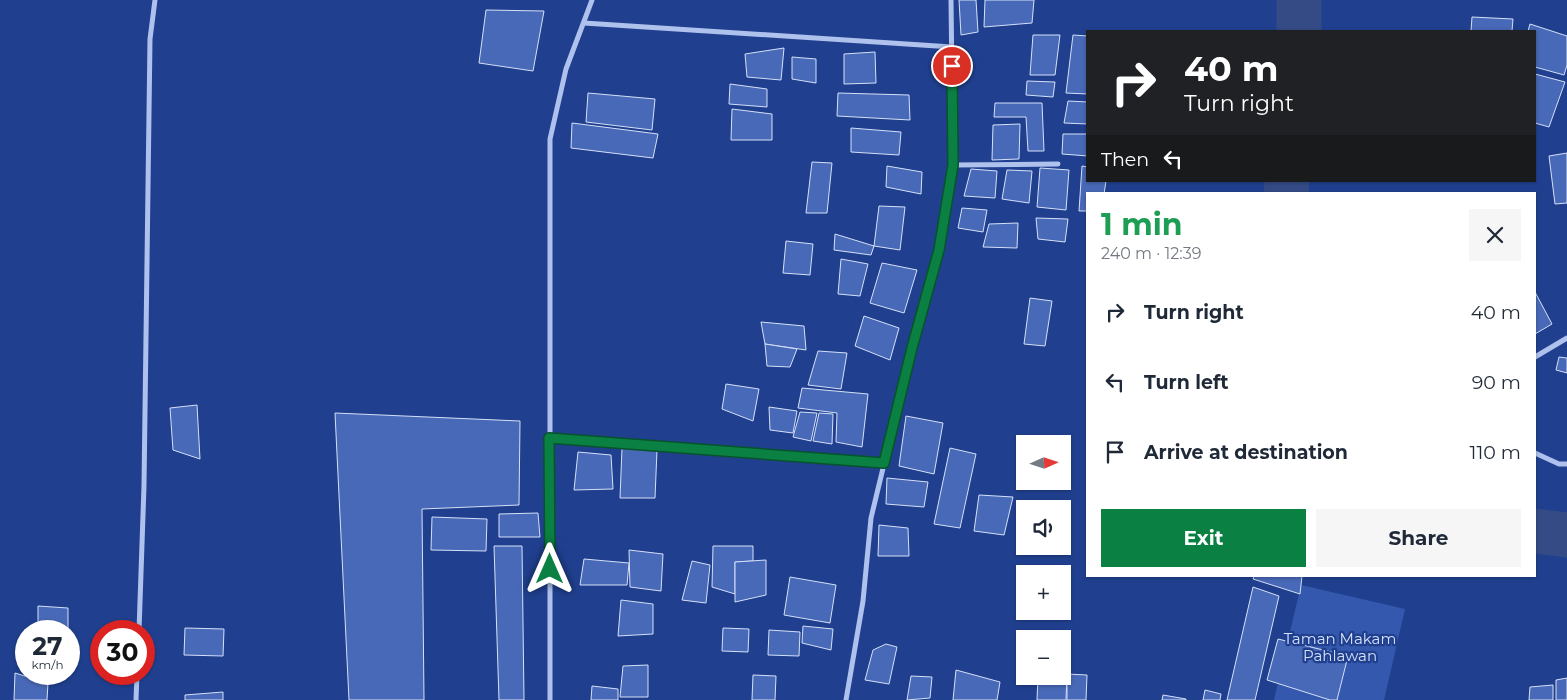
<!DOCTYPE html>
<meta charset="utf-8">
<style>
body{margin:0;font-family:Montserrat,sans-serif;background:#f6f6f7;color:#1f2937;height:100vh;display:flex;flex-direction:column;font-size:19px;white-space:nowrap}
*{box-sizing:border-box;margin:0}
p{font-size:16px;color:#747a83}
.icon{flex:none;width:28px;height:28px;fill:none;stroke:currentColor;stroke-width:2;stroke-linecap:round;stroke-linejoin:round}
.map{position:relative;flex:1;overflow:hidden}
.drawer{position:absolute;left:1086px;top:192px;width:450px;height:385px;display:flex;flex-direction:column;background:#fff;border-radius:0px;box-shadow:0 1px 4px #0004}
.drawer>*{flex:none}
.banner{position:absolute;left:1086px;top:30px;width:450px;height:152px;border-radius:0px;box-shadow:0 1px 4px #0004;background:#202124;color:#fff;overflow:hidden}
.needle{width:32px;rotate:87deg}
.controls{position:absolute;left:1016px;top:435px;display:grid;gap:10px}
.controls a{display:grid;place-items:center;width:55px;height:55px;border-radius:0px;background:#fff;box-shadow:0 1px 4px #0004;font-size:25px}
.speed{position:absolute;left:15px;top:620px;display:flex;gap:10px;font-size:25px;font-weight:700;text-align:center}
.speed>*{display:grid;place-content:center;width:65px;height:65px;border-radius:50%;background:#fff;box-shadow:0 1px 4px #0004;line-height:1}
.speed small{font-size:12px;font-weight:400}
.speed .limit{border:8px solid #d22;background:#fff;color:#111}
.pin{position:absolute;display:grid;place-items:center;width:42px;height:42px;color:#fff;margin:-21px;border:2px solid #fff;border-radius:50%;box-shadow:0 1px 5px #0007}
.me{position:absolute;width:55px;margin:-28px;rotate:0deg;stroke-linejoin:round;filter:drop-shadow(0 0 4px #0008)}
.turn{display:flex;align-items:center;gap:18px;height:105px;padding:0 15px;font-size:22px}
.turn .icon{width:65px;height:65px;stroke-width:2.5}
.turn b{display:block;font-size:35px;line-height:42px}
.then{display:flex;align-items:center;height:48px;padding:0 15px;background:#0003;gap:10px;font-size:19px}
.round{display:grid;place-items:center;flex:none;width:52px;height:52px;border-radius:0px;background:#f6f6f7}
.summary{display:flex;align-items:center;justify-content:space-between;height:85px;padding:0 15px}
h1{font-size:30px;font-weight:700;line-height:38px;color:#1e9e55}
.button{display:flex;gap:10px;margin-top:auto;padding:10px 15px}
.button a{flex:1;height:58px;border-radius:0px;background:#0b8043;color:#fff;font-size:20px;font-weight:700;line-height:58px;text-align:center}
.button a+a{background:#f6f6f7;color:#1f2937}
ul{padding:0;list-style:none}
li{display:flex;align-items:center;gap:15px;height:70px;padding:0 15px}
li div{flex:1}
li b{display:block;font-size:19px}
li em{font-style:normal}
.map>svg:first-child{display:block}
.green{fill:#3358ad}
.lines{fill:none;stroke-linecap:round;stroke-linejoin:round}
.river{stroke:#344b86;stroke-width:45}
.building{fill:#4869b7;stroke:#d5e0f9}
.minor{stroke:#afc2ed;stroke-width:5}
.route-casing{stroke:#07532c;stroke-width:12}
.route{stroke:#0b8043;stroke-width:9}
.labels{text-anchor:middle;stroke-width:4.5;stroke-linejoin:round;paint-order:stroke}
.park-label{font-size:15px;fill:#d5e0f9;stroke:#20408f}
</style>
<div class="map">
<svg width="1567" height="700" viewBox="0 0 1567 700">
<rect width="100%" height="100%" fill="#20408f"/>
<polygon class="green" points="1301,585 1405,609 1384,700 1274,700"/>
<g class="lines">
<g class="river">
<polyline points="1299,0 1299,31"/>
<polyline points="1286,194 1287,181"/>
<polyline points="1535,531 1567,535"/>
</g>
</g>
<g class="building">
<polygon points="959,0 976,0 978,32 961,35"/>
<polygon points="985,0 1034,0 1032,23 984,27"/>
<polygon points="486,10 544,11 533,71 479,63"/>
<polygon points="1472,17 1513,19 1512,31 1471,31"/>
<polygon points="1530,24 1567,36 1567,65 1564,75 1535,67 1535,31 1528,31"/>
<polygon points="1033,35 1060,35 1055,75 1030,75"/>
<polygon points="1073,35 1088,36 1088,94 1066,93"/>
<polygon points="784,48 781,80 747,77 745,54"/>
<polygon points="875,52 876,83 844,84 844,54"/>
<polygon points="792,57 816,59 816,83 792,79"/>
<polygon points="1535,74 1565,82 1549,127 1535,123"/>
<polygon points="1027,81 1055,82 1053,97 1026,95"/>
<polygon points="730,84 767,89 767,107 729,104"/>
<polygon points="588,93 655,99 652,130 586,122"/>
<polygon points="838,93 909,95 910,120 837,116"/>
<polygon points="1068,101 1088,102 1088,124 1064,123"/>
<polygon points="995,103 1042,103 1044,151 1028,151 1026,117 994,117"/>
<polygon points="732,109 772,114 772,140 731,140"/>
<polygon points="572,123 658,134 653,158 571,148"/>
<polygon points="1020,124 1019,159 992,160 993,125"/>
<polygon points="851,128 901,132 899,155 851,152"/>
<polygon points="1063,134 1088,134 1088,156 1062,154"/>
<polygon points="1567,153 1567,203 1555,204 1549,156"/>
<polygon points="812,162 832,163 827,213 806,213"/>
<polygon points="887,166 922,172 921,194 886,187"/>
<polygon points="1082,166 1088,167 1088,181 1106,181 1104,194 1088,194 1088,211 1079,211"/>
<polygon points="1040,168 1069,170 1066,210 1037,207"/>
<polygon points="971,169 997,171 995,198 964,196"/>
<polygon points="1007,170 1032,171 1029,203 1002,199"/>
<polygon points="879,206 905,207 900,250 874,246"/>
<polygon points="962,208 987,210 983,232 958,228"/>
<polygon points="1036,218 1068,219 1065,242 1038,239"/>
<polygon points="1018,223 1017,248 983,247 989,224"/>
<polygon points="835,234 874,246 871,255 834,250"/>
<polygon points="786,241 813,244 810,275 783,273"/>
<polygon points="841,259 868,264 860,296 838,294"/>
<polygon points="882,263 917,270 904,313 870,303"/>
<polygon points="1535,292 1552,324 1535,334"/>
<polygon points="1030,298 1052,301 1045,346 1024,344"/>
<polygon points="864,316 899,328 890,360 855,346"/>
<polygon points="761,322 804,326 806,350 765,344"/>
<polygon points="765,344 797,349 790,367 767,366"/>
<polygon points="818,351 847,353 841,389 808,385"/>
<polygon points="1559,357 1567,358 1567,373 1556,370"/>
<polygon points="726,384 759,389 753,421 722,409"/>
<polygon points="802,388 868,394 862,447 836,442 837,413 798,408"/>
<polygon points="197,405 200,459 173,450 170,408"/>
<polygon points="769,407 797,411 793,433 770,430"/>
<polygon points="800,412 817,413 811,441 793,437"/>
<polygon points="335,413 520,421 519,505 422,509 424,700 349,700"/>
<polygon points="819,413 833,414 832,444 813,441"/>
<polygon points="906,416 943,423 934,474 899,466"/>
<polygon points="622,448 657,450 655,498 620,498"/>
<polygon points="950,448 976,454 960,528 934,524"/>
<polygon points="578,452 611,455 613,489 574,490"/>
<polygon points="887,478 928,482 924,507 886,504"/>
<polygon points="979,495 1013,497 1004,535 974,531"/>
<polygon points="538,513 540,537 499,537 499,514"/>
<polygon points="432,517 487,519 486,551 431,550"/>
<polygon points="879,525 908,528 909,556 878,556"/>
<polygon points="494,546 522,546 524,700 499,700"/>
<polygon points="713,546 753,546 753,561 735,562 735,594 712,587"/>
<polygon points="629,550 663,554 661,591 630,587"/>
<polygon points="584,559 629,563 627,585 580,585"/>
<polygon points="766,560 766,595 735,602 735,562"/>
<polygon points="692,561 710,565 706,603 682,600"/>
<polygon points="1254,576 1302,576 1300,594 1253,579"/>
<polygon points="790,577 836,585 830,623 784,615"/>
<polygon points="1253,587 1279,596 1255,700 1227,700"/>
<polygon points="621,600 653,604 653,634 618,636"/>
<polygon points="38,606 68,608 68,631 38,631"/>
<polygon points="803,626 833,629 831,650 802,643"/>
<polygon points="185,628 224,629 223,656 184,655"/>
<polygon points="723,628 749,629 748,652 722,651"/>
<polygon points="769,630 800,632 799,656 768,655"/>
<polygon points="1278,639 1348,656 1337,700 1330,700 1267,680"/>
<polygon points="886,644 897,647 889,684 865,680 873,650"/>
<polygon points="1062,646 1068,647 1066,700 1037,700 1038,676 1062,676"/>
<polygon points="648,665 648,697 620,697 623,666"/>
<polygon points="956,670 1000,682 997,700 953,700"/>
<polygon points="15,673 48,683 47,700 14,700"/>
<polygon points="1067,674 1087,675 1086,700 1067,700"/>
<polygon points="753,675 776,676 775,700 752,700"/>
<polygon points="911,676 932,677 930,698 907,700"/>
<polygon points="1567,678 1567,700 1556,700 1556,680"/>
<polygon points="1553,685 1553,700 1529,700 1530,687"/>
<polygon points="592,686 618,689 618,700 591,700"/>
<polygon points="1205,690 1221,694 1220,700 1203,700"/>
<polygon points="223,692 223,700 185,700 185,695"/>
<polygon points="1163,695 1186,699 1186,700 1162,700"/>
</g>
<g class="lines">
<g class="minor">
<polyline points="584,23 952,47"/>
<polyline points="953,165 1058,164"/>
<polyline points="1535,357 1567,338"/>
<polyline points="549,438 884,463"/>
<polyline points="1535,453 1559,464 1567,464"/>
<polyline points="139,631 144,486 150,39 155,0"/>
<polyline points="136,700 137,674"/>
<polyline points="550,700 550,139 566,69 592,0"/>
<polyline points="846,700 863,601 871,518 912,348 939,249 953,165 951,0"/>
</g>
</g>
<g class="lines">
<g class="route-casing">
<polyline id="route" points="550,569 549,438 884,463 912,348 939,250 953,165 952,66"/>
</g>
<use href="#route" class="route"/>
</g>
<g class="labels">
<g class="park-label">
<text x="1340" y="644">Taman Makam<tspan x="1340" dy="17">Pahlawan</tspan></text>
</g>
</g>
</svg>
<div class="controls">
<a><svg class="needle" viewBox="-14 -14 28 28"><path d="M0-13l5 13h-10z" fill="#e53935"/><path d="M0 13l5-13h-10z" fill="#747a83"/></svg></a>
<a><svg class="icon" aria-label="sound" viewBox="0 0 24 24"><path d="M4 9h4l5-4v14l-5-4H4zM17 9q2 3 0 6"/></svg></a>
<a>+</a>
<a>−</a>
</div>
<div class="speed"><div>27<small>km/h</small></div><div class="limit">30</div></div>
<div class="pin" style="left:952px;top:66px;background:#d93025"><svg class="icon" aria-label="arrive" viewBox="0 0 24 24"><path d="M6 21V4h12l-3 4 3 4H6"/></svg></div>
<svg class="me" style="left:550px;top:569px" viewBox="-20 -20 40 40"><path d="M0-17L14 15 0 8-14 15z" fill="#0b8043" stroke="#fff" stroke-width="4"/></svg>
<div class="banner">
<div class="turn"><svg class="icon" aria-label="right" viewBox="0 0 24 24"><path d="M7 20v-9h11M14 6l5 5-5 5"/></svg><div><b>40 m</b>Turn right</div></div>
<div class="then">Then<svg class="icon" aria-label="left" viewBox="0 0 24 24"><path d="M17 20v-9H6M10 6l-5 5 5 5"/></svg></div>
</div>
<section class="drawer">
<div class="summary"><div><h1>1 min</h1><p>240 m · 12:39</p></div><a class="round"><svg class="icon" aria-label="close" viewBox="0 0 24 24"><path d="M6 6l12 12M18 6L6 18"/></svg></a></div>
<ul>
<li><svg class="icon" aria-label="right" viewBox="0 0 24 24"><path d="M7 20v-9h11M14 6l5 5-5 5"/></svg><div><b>Turn right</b></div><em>40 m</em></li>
<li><svg class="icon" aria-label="left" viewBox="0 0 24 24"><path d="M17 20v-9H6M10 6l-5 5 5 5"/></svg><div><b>Turn left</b></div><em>90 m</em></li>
<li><svg class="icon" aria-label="arrive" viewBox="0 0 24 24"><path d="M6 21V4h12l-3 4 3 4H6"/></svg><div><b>Arrive at destination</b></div><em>110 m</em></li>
</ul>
<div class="button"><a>Exit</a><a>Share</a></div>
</section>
</div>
